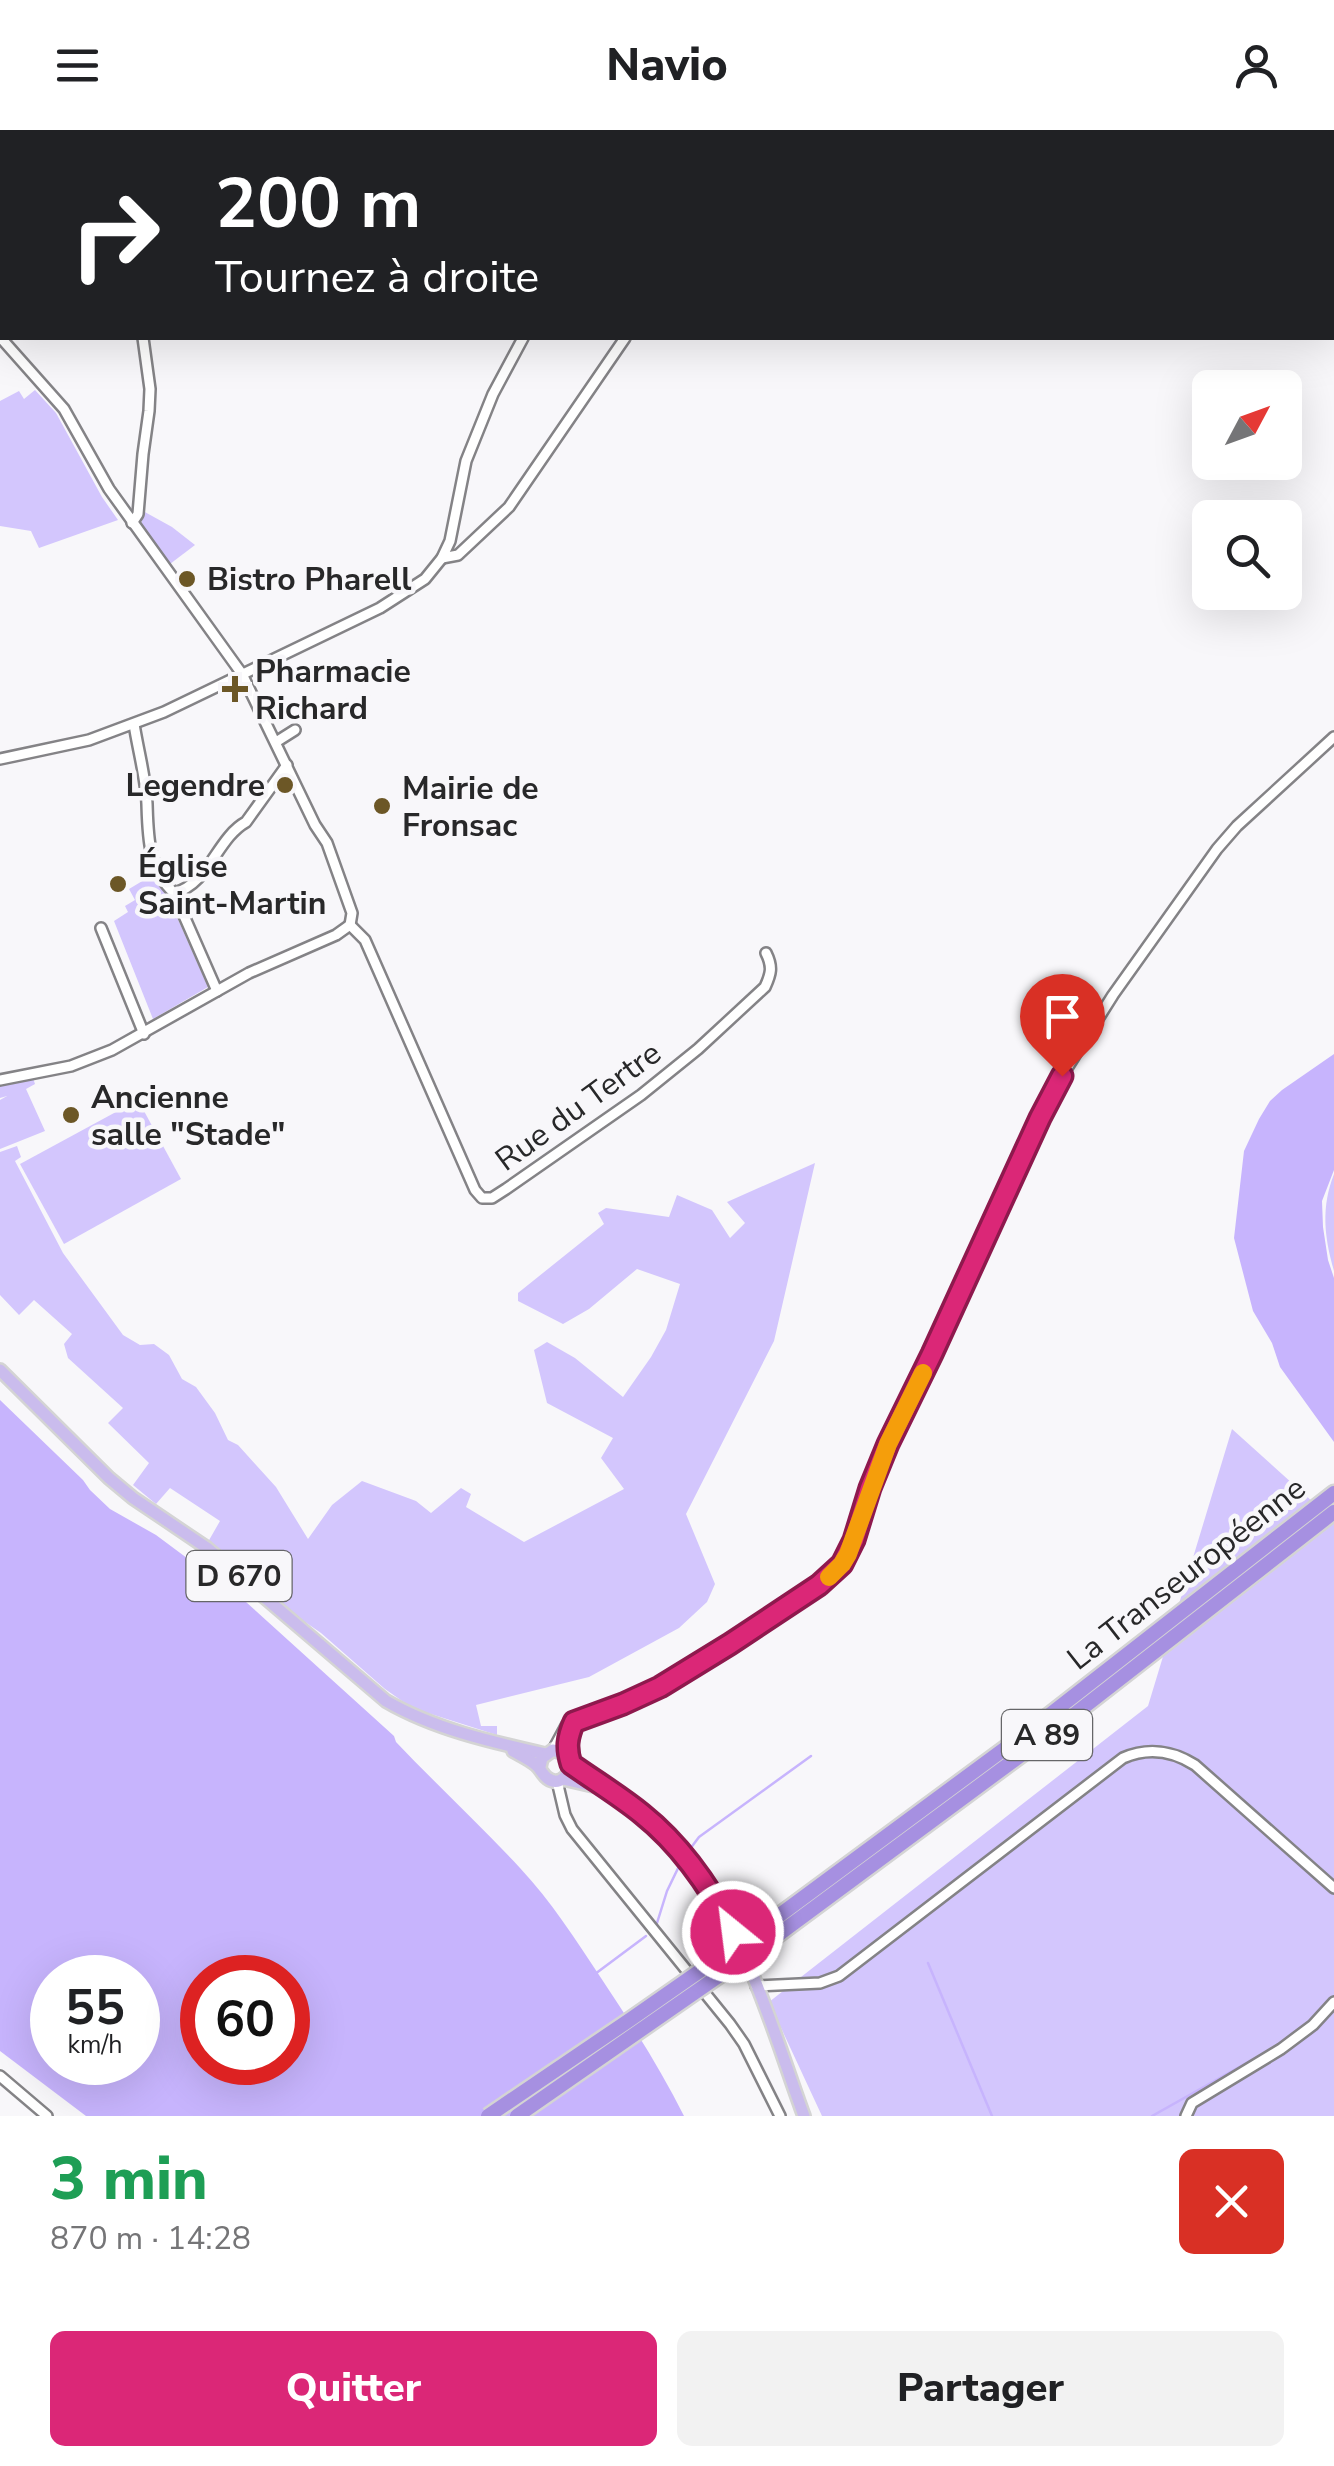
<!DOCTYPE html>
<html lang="fr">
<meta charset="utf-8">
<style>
body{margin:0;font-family:"Nunito Sans",sans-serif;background:#f2f2f2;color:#202124;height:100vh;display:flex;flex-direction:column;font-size:38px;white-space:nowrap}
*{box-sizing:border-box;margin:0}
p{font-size:32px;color:#757577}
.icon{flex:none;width:55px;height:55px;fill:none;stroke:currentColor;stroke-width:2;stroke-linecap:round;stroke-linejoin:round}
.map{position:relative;height:1986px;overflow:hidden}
.drawer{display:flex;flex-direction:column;background:#fff;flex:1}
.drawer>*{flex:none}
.guide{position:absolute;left:0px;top:0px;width:1335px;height:210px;box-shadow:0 10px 40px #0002;background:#202124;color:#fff;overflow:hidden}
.needle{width:65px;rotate:49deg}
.fabs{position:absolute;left:1192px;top:240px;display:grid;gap:20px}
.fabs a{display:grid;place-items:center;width:110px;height:110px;border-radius:15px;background:#fff;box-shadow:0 10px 40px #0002;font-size:50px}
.speed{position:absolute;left:30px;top:1825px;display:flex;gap:20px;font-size:50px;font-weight:700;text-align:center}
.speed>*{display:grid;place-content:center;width:130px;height:130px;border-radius:50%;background:#fff;box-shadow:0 10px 40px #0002;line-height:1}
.speed small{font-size:25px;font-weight:400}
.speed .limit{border:15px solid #d22;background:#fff;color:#111}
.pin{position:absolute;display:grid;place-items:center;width:85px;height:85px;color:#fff;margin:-102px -42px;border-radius:50% 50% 50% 0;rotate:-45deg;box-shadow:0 0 10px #0007}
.pin .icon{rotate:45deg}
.me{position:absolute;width:110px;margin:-55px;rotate:331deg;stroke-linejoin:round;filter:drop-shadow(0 0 8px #0008)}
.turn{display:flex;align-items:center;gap:35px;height:210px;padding:0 50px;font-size:45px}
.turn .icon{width:130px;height:130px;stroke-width:2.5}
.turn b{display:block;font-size:70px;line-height:85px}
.round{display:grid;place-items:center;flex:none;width:105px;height:105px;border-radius:15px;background:#f2f2f2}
.head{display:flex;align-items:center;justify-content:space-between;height:170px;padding:0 50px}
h1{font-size:60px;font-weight:800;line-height:75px;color:#1e9e55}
.cta{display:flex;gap:20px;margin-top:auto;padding:20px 50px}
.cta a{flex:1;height:115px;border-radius:15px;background:#db2777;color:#fff;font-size:40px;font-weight:800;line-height:115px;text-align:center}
.cta a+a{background:#f2f2f2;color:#202124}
header{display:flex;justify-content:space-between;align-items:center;height:130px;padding:0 50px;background:#fff;font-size:45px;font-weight:800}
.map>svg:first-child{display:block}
.green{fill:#d3c6fd}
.water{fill:#c7b4fd;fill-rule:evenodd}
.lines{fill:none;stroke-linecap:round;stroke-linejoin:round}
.stream{stroke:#c7b4fd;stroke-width:2.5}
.minor-casing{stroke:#848386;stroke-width:14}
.major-casing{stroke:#d4d4d4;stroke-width:16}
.highway-casing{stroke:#d4d4d4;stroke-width:19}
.minor{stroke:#fff;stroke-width:9}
.major{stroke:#cabced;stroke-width:11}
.highway{stroke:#a690e1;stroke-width:14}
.highway-bridge-casing{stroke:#d4d4d4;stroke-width:19;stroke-linecap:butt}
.highway-bridge{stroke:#a690e1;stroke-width:14}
.route-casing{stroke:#8e194d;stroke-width:25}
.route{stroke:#db2777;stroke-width:18}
.slow{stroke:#f59e0b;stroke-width:18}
.poi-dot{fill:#6c5726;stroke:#f8f7fa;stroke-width:4}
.labels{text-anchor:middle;stroke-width:9;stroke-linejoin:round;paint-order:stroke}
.shield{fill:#f8f7fa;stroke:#666668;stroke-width:2.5}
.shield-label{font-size:30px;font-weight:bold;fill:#282829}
.poi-label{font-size:32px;font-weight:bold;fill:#282829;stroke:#f8f7fa;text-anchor:start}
.street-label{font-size:32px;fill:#282829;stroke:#f8f7fa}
</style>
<header><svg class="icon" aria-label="menu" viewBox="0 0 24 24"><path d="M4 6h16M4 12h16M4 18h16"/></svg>Navio<svg class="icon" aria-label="person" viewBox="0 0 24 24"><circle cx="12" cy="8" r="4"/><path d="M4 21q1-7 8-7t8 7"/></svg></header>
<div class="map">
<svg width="1334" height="1986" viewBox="0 0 1334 1986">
<rect width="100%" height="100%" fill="#f8f7fa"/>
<g class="green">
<polygon points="35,260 56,283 102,367 118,390 39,418 31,401 0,396 0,271 19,261 24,269"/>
<polygon points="143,381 172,397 195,415 170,434 141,396"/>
<polygon points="154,744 168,767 208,857 153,889 114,791 128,782 125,776 135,770 129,759"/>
<polygon points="33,948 35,954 26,959 45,1001 0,1019 0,970 7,966 0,968 0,955"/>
<polygon points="138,970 181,1049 64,1114 20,1034"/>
<polygon points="17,1016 21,1027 15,1031 63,1123 123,1205 140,1215 154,1214 169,1225 182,1249 196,1257 215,1283 228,1310 238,1315 276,1357 308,1409 332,1375 362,1351 416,1371 431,1383 461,1358 471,1364 466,1377 524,1412 624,1359 601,1328 613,1308 547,1273 534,1220 547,1212 575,1228 623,1267 651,1227 666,1200 680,1154 637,1139 589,1179 563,1194 518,1171 518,1163 604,1094 598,1083 606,1078 669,1087 677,1065 712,1080 730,1108 745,1093 727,1072 815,1033 774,1211 686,1384 715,1454 707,1472 679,1498 589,1547 476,1575 481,1596 497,1596 497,1605 412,1578 385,1559 321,1503 282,1476 208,1412 220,1391 170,1358 156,1374 133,1355 149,1333 108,1293 123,1278 68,1228 64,1214 72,1204 34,1170 19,1185 0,1165 0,1022"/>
<path d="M1334 1044V1141C1324 1107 1321 1077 1334 1044Z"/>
<polygon points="1232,1299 1334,1391 1334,1986 822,1986 769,1872 1148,1576"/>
</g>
<g class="water">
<polygon points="1334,924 1334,1040 1322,1071 1323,1097 1328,1130 1334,1148 1334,1312 1280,1237 1272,1213 1253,1181 1234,1108 1244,1021 1259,989 1270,971 1282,960"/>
<path d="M0 1270 83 1350 90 1360 110 1379 156 1405 246 1472 394 1606 396 1612C437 1655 480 1695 520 1738 551 1771 576 1810 601 1848 631 1893 660 1938 684 1986H86L0 1921ZM52 1848H138V1932H52ZM202 1848H288V1932H202Z"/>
</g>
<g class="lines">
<g class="stream">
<polyline points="687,1723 699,1707 811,1626"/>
<polyline points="657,1793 667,1761 682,1730"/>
<polyline points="928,1833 992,1986"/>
<polyline points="595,1844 646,1806"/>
<polyline points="1152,1986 1277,1916 1313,1889"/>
</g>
<g class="minor-casing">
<g id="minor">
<polyline points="75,0 75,2"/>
<polyline points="565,0 566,2"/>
<polyline points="742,2 745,0"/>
<polyline points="0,207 64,279 109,359 242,544 315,695 327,713 352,783 350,795"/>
<polyline points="132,393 138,384 143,324 149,281 150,259 143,208"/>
<polyline points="442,428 458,425 509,377 625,208"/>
<path d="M134 594C138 620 146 648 147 674 148 706 148 739 174 763 209 754 217 708 246 692L287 635"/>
<polyline points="276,612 295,600"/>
<polyline points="0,629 89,610 164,582 380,478 425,449 442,428 450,411 466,331 493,264 523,208"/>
<polyline points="174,763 217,861"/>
<path d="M350 795 365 810 475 1060 482 1068H492L506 1059 641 965 698 919 765 857C771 844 773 837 766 823"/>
<polyline points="101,798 144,904"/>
<polyline points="0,950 71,936 112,920 249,843 336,805 350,795"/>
<polyline points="553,1620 567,1594 623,1574 660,1557 730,1514 819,1455 842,1435 854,1410 870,1359 888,1314 932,1224 1040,988 1062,946 1113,865 1217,719 1237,696 1334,607"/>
<polyline points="567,1625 567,1608 573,1592"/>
<polyline points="557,1651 565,1685 572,1699 730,1894 744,1914 780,1986"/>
<path d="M756 1856 820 1853 839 1846 1123 1628C1148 1617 1173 1621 1195 1635L1334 1758"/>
<polyline points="0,1946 47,1986"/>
<polyline points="1186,1986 1192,1973 1281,1919 1313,1895 1334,1872"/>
</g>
</g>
<g class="major-casing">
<g id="major">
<path d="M0 1240 109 1348 133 1368 207 1418 386 1571C434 1599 492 1612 545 1624"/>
<path d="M513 1621C520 1625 529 1629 536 1635 540 1638 542 1644 547 1648 559 1657 569 1646 571 1634L567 1625 553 1620 542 1628 540 1637"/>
<path d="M571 1634C607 1660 644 1682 675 1715 742 1786 771 1896 804 1986"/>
<polyline points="563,1649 598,1657"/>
</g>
</g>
<g class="highway-casing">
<g id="highway">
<polyline points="773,1790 1034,1597 1334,1363"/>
<polyline points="779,1804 1044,1608 1334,1382"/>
</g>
</g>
<use href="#minor" class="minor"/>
<use href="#major" class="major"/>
<use href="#highway" class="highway"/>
<g class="highway-bridge-casing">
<g id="highway-bridge">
<polyline points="488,1986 631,1889 773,1790"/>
<polyline points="517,1986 779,1804"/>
</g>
</g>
<use href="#highway-bridge" class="highway-bridge"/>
</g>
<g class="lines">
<g class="route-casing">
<path id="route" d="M733 1802C710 1757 682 1716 642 1684 620 1666 595 1651 571 1634 566 1618 567 1608 574 1592L623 1574 660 1557 730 1514 819 1455 842 1434 854 1410 870 1358 888 1314 932 1224 1040 988 1062 946"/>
</g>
<use href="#route" class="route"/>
<polyline class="slow" points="829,1447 842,1434 848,1424 888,1314 923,1243"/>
</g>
<g class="poi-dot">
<circle cx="187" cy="449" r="10"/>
<path d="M230 544h10v10h10v10h-10v10h-10v-10h-10v-10h10z"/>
<circle cx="285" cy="655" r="10"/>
<circle cx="382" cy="676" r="10"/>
<circle cx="118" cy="754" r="10"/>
<circle cx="71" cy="985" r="10"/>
</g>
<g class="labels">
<g class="shield">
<rect x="186.5" y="1421" width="105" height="50" rx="8"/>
<rect x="1002" y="1580" width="90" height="50" rx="8"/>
</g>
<g class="shield-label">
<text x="239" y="1456">D 670</text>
<text x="1047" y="1615">A 89</text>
</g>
<g class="poi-label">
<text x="207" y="460">Bistro Pharell</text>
<text x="255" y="552">Pharmacie<tspan x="255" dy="37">Richard</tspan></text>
<text x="265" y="666" text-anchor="end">Legendre</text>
<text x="402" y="669">Mairie de<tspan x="402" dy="37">Fronsac</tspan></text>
<text x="138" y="747">Église<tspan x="138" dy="37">Saint-Martin</tspan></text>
<text x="91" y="978">Ancienne<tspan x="91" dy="37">salle "Stade"</tspan></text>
</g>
<g class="street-label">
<text transform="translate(578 976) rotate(-36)" y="11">Rue du Tertre</text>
<text transform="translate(1186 1443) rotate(-38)" y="11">La Transeuropéenne</text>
</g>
</g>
</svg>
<div class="fabs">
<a><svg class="needle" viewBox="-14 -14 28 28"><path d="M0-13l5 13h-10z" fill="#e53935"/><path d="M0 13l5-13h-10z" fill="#757577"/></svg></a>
<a><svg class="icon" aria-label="search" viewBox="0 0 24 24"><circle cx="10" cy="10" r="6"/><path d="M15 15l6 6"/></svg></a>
</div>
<div class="speed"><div>55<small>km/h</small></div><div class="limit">60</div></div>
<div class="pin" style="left:1062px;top:946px;background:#d93025"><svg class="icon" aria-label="arrive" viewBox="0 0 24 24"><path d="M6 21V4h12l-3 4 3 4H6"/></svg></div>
<svg class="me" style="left:733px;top:1802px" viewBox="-20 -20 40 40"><circle r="17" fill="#db2777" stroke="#fff" stroke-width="3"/><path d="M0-11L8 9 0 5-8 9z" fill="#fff"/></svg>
<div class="guide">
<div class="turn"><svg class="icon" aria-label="right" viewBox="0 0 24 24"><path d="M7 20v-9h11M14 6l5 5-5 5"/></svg><div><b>200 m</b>Tournez à droite</div></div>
</div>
</div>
<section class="drawer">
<div class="head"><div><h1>3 min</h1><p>870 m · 14:28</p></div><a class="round" style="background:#d93025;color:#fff"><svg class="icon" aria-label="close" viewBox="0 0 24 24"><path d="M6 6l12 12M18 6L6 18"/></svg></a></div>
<div class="cta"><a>Quitter</a><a>Partager</a></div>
</section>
